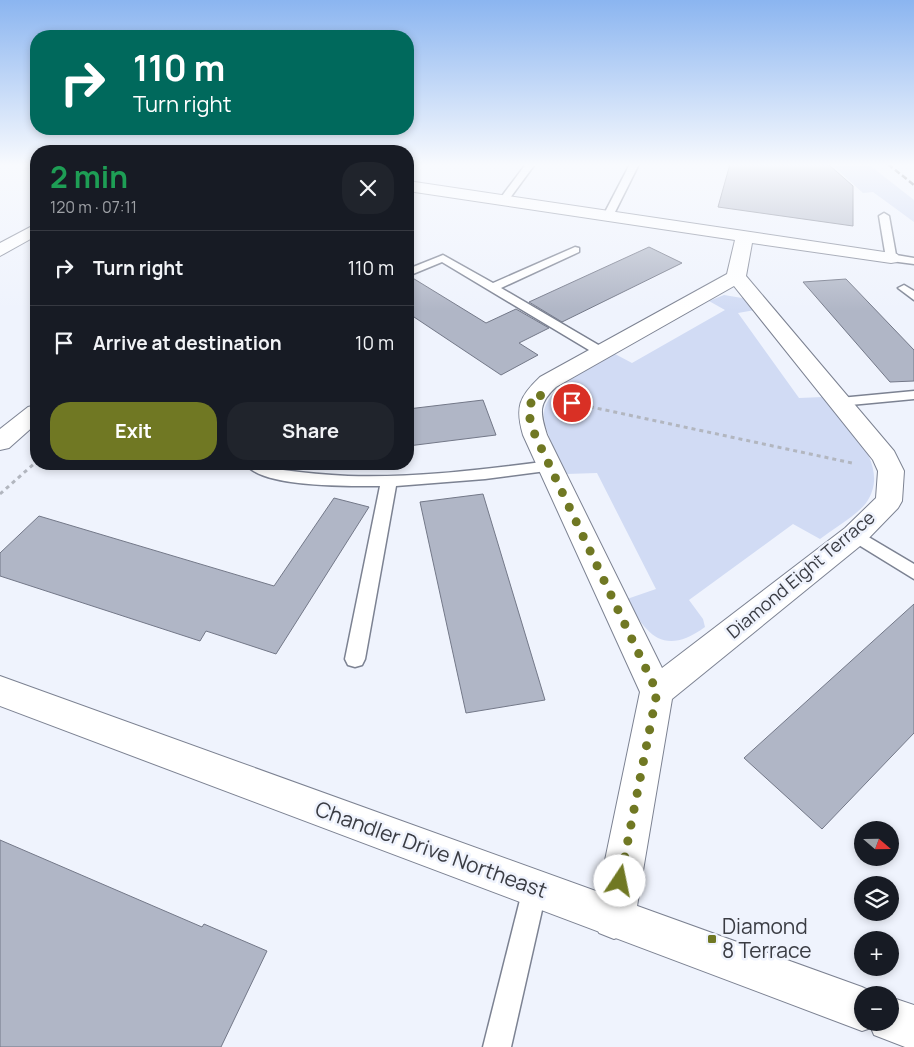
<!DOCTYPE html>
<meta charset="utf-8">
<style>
body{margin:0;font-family:Manrope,sans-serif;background:#20242c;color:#f1f3f6;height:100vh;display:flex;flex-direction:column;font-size:19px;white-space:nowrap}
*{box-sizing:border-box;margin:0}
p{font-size:16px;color:#9ea1a6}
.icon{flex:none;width:28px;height:28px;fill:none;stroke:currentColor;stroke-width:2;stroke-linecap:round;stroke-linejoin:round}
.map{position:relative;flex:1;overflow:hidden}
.sheet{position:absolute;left:30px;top:145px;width:384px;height:325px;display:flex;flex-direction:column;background:#171b24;border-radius:20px;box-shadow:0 2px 8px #0003}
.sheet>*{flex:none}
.guide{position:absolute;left:30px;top:30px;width:384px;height:105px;border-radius:20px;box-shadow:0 2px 8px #0003;background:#00695c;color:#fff;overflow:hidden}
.needle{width:32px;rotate:110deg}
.fabs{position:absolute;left:854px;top:821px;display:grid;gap:10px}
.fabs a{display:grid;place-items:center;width:45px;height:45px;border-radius:50%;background:#171b24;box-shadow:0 2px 8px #0003;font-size:25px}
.pin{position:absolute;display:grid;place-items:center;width:42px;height:42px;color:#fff;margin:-21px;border:2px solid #fff;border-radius:50%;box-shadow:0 1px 5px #0007}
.me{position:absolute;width:55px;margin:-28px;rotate:11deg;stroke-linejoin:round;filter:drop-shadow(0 0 4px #0008)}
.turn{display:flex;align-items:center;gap:18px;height:105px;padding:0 20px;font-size:22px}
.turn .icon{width:65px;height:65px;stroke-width:2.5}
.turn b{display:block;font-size:35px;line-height:42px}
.round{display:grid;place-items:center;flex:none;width:52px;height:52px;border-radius:20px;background:#20242c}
.headline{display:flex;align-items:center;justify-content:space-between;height:85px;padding:0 20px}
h1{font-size:30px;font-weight:700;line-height:38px;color:#1e9e55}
.action{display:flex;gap:10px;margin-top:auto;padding:10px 20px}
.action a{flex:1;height:58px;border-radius:20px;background:#707823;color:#fff;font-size:20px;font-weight:700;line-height:58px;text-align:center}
.action a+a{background:#20242c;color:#f1f3f6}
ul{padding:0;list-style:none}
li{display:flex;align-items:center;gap:15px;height:75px;padding:0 20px;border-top:1px solid #363941}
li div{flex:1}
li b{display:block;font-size:19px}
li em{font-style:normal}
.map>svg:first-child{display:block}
.green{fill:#d1dbf4}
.building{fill:#b0b6c6;stroke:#737888}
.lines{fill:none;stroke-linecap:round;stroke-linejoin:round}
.lane-casing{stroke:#7c8292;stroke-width:3}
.street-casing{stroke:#7c8292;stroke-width:2}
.secondary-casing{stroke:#7c8292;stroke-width:2}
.path-far1{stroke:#b2b6bf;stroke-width:2.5;stroke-dasharray:3 3;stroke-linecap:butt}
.path{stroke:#b2b6bf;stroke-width:3;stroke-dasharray:4 4;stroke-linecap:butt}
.lane{fill:#fff;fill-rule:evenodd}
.street{fill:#fff;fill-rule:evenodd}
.secondary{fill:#fff;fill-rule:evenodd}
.rail{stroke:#51535a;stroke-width:2.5;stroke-dasharray:6 3;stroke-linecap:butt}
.route{stroke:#707823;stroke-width:9;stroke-dasharray:0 16.2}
.poi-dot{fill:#707823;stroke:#eff3fd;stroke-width:2}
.labels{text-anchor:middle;stroke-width:5;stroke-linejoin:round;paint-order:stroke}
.street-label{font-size:18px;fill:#3a3c43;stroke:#eff3fd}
.near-street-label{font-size:21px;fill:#3a3c43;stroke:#eff3fd}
.near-poi-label{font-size:21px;fill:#3a3c43;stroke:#eff3fd;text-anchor:start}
</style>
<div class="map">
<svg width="914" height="1047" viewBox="0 0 914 1047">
<rect width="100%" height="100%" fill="#eff3fd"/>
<g class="green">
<polygon points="831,164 868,164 914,200 914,222 873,192 863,193"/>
<path d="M724 295 748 299 755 310 738 313 799 398 823 397C846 423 893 465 866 503 857 515 833 529 820 539L793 524 689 600 703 619 705 627C664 657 646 635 627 599L656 589 597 473 566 474C559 457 546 436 544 417 541 388 593 366 615 354L632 363 725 310 709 301Z"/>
</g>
<g class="building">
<polygon points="730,164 828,164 853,186 853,226 718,207"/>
<polygon points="649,247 682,263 562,322 529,302"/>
<polygon points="411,277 486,323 516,309 549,328 519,343 538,355 501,375 408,313 408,278"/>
<polygon points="846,279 914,350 914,381 890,382 803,282"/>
<polygon points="483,400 496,435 408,446 408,409"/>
<polygon points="483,494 545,700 466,713 420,502"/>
<polygon points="334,498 369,507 276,654 206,631 200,641 0,576 0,553 39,516 274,586"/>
<polygon points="914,604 914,733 822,829 744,758"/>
<polygon points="0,840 202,927 204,924 267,951 221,1047 0,1047"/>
</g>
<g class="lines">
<g class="lane-casing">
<g id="lane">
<polygon points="526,164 535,164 507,202 501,202 499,200"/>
<polygon points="630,164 639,164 613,216 605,218 603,216"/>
<polygon points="884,213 889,216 896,255 914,258 914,264 891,261 886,258 879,216"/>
<polygon points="575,247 579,248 579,252 501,288 607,350 609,353 607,356 599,356 442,262 408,276 408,269 443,255 493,283"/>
<polygon points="904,285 914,291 914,300 898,288"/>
<polygon points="914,391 914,399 840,406 833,402 840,398"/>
<path d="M549 461 557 466 554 470 485 479 396 486 365 659 362 665 355 667 348 665 345 659 380 486C353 486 261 488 246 464 265 463 268 467 283 470 305 473 326 475 348 476 414 478 483 470 549 461Z"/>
<polygon points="855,529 914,564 914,579 849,539 847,535 849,531"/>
<polygon points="535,876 543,880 547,888 511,1047 483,1047 523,888 527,880"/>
</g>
</g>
<g class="street-casing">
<g id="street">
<path d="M408 181 891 253 897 254 900 258 897 262 891 263 752 243 746 276 894 451 904 471 902 501 898 508 865 542 672 699 635 918 629 933 614 939 599 933 593 918 640 692 523 435C515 407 519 397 540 377L727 274 735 240 408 191ZM734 286 873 460 878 471 876 498 845 528 662 668 547 435C540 412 538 404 556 387Z"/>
<polygon points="36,224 36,236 0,256 0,243"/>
</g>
</g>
<g class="secondary-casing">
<g id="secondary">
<polygon points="36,405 36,424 9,448 0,450 0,429 28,407"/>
<polygon points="0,676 862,987 878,995 862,995 862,1022 890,1022 890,997 914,1005 914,1047 905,1047 874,1035 871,1028 862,1031 0,706"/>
</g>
</g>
<polyline class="path-far1" points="569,402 588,406"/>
<g class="path">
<polyline points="582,405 852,463"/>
<polyline points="0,494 36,462"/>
</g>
<use href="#lane" class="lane"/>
<use href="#street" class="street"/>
<use href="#secondary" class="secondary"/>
<polyline class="rail" points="888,164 914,185"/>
</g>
<linearGradient id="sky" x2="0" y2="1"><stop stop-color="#8bb5f0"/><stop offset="0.53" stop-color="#f8fafe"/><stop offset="1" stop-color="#f8fafe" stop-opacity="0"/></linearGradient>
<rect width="914" height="311" fill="url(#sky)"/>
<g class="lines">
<polyline class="route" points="572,403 534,394 528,412 535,435 657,692 620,881"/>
</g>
<rect class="poi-dot" x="707" y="934" width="10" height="10" rx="2.5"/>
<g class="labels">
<g class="street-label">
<text transform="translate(801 575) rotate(-40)" y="6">Diamond Eight Terrace</text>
</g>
<g class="near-street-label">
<text transform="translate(431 850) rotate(20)" y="7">Chandler Drive Northeast</text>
</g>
<g class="near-poi-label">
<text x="722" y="934">Diamond<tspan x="722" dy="24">8 Terrace</tspan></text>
</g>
</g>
</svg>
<div class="fabs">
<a><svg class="needle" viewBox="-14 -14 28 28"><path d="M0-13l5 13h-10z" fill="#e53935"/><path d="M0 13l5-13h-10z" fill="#9ea1a6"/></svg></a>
<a><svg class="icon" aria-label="layers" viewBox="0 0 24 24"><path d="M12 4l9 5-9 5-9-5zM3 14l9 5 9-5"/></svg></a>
<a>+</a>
<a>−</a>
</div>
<div class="pin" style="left:572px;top:403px;background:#d93025"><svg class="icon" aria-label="arrive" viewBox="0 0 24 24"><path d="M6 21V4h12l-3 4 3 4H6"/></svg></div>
<svg class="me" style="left:620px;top:881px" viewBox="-20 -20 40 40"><circle r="19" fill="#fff"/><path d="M0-13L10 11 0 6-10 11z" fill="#707823"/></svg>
<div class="guide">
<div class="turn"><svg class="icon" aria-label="right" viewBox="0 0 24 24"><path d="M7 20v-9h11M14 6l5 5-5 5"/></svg><div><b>110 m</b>Turn right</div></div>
</div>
<section class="sheet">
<div class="headline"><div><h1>2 min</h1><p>120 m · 07:11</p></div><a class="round"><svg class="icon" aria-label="close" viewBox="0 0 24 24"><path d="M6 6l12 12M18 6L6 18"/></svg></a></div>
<ul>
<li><svg class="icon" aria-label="right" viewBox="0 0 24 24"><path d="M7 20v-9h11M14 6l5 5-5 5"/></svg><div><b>Turn right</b></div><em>110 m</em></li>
<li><svg class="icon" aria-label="arrive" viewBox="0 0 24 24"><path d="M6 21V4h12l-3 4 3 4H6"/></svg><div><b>Arrive at destination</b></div><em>10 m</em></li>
</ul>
<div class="action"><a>Exit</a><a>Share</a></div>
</section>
</div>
